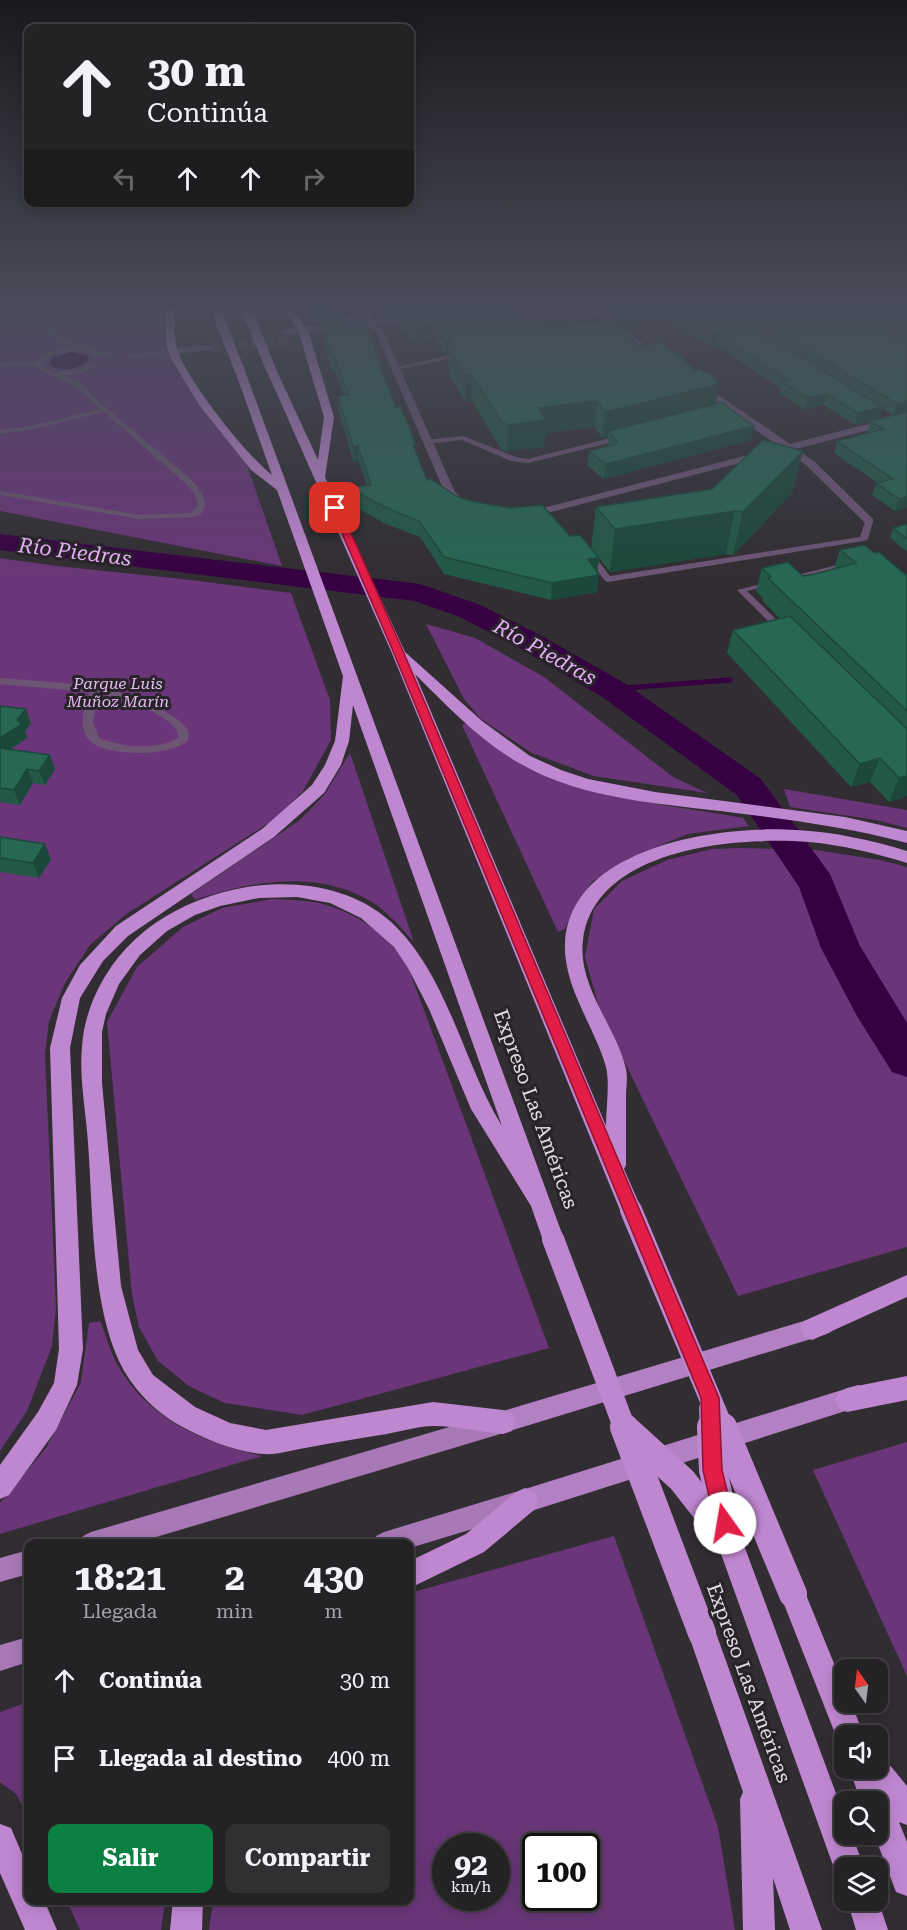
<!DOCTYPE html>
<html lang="es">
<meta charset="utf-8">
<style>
body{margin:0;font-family:"Roboto Serif",serif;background:#312f32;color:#f1f3f6;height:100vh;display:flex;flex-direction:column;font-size:22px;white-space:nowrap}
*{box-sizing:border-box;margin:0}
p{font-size:20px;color:#a3a4a7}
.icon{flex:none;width:33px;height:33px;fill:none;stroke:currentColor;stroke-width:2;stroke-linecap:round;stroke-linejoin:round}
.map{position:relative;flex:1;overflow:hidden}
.details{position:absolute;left:24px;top:1539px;width:390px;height:366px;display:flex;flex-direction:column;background:#252226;border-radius:12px;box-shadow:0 3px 15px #0003,0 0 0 2px #423f43}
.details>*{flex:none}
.guide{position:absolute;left:24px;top:24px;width:390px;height:183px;border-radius:12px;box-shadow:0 3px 15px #0003,0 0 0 2px #423f43;background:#252226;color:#f1f3f6;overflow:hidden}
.needle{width:39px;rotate:346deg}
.buttons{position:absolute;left:834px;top:1659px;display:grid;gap:12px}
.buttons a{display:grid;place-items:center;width:54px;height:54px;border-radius:12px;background:#252226;box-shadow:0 3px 15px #0003,0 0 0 2px #423f43;font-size:30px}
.speed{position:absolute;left:432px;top:1833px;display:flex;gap:12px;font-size:30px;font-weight:700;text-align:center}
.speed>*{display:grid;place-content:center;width:78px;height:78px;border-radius:50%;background:#252226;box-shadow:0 3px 15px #0003,0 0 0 2px #423f43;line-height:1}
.speed small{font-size:15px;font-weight:400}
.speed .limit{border:3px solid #111;border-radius:9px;background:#fff;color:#111}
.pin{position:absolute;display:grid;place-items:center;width:51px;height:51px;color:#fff;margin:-26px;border-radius:12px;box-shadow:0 3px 9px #0006}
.me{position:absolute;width:66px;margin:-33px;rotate:347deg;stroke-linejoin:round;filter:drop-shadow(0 0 4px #0008)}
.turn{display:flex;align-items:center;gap:21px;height:126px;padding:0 24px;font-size:27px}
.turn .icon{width:78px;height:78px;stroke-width:2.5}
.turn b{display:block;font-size:42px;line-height:51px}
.lanes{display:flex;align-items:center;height:57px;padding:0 24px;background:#0003;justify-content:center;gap:30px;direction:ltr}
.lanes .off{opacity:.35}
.eta{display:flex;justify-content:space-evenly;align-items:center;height:102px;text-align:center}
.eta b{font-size:36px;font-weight:700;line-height:42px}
.action{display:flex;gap:12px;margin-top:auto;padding:12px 24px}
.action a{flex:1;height:69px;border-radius:12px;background:#0b8043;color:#fff;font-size:24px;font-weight:700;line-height:69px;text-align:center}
.action a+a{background:#312f32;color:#f1f3f6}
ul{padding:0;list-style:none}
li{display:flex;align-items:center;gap:18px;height:78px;padding:0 24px}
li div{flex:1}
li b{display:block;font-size:22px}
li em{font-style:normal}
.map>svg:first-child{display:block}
.green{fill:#6a3679;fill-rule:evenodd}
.water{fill:#360043}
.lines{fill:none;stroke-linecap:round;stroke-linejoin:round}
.stream{stroke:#360043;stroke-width:5}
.river{fill:#360043;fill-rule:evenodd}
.tertiary-tunnel{stroke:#4b484c;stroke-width:9;stroke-dasharray:9 4.5;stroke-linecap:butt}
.service{fill:#6c5573;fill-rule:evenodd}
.minor{fill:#6c5573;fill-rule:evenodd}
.tertiary{fill:#6c5573;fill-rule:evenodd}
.primary{fill:#a879b6;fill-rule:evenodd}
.trunk{fill:#b480c4;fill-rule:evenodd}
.motorway{fill:#c087d1;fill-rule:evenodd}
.motorway-bridge-far2{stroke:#c087d1;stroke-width:10}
.motorway-bridge-far1{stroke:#c087d1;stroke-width:22}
.motorway-bridge{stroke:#c087d1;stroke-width:28}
.wall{fill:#225947;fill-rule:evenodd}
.shaded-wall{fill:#1b483a}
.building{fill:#276753;stroke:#1b483a;stroke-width:1.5}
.route{fill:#e11d48;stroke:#92132f;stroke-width:1.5}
.labels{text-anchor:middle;stroke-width:6;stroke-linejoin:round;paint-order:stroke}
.far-park-label{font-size:16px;font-style:italic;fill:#e7bbf4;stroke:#272328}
.street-label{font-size:20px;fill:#e1dfe2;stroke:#272328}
.water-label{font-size:21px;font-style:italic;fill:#e8adf9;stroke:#272328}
</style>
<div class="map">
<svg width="907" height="1930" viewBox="0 0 907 1930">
<rect width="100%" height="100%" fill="#312d32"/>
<g class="green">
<polygon points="0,307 166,307 165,337 170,358 214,423 247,465 282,566 0,511"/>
<polygon points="0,558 57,566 191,580 291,593 330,700 331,740 303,791 278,817 125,915 90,945 65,983 49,1021 45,1054 56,1308 52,1346 27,1411 0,1451"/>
<polygon points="426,624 475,638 544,677 673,777 707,793 594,776 532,753 481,719 464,699"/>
<path d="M466 723C549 798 639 799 743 818L749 826 688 834 627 859 592 882 575 906 565 929 558 932 462 725Z"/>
<path d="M350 753 414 942C403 930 391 916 378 906 323 868 253 880 195 900L191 894 300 820 325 794Z"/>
<polygon points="784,789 907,810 907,828 876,820 790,807"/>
<polygon points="738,848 782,849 799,864 813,888 847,969 907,1068 907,1247 738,1296 600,1011 585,957 594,909 622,881 667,860 712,849"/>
<polygon points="803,848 880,860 907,867 907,1049 869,991 860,969 847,950 829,897 802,853"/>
<path d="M272 899C287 900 304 900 319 903 356 912 388 934 408 967L549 1348 302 1415 225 1403 189 1386 158 1361 139 1327 132 1295 107 1022 137 967 183 927 222 908Z"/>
<path d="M100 1321C106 1335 110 1351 117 1364 147 1419 204 1443 262 1456L0 1534V1503L46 1448 81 1382 89 1323Z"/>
<polygon points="907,1442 907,1676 813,1470"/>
<path d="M614 1536 718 1827 735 1930H209L213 1901 410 1900V1593ZM446 1846H496V1898H446ZM536 1846H586V1898H536Z"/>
<polygon points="28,1702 28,1817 16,1794 0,1782 0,1712"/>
<polygon points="67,1901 165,1901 161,1930 80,1930"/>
</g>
<path class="water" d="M71 352 88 356 89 360C79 370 60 372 49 364L54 357Z"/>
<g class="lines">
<polyline class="stream" points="612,689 730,680"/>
<polygon class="river" points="0,534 420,584 480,605 538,634 623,682 761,779 830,874 860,946 907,1023 907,1077 892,1072 857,1016 821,948 799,887 737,795 601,696 516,646 460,617 415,601 0,550"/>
<polyline class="tertiary-tunnel" points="211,348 289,341"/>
<g class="service">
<polygon points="34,307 40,307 56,335 98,352 121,351 122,352 97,356 81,350 53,355 42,363 46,369 57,373 60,371 74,371 95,365 95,367 75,375 63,375 81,383 99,402 191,479 202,493 206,505 200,515 192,517 139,519 0,495 0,491 139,515 191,513 198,505 194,493 185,483 104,412 35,429 0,434 0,430 35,425 100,409 76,386 41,371 37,365 0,367 0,363 37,361 49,352 76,347 52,337"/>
<path d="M317 307H331L311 312 308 315C326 325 349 315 368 313L371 315C354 323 316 327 301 315L307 309Z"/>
<polygon points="174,349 177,351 176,352 129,358 126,356"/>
<polygon points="465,352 468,354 467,355 395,370 392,368"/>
<polygon points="622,435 626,437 625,439 528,463 511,461 462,440 427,444 423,442 427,440 463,436 516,457 528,459"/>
<polygon points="866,519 873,521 868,539 864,541 608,582 605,581 584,553 591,551 610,576 860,537"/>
<polygon points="849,562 853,565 852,567 747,591 786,629 787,631 783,634 780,633 737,590"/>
<path d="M0 678C58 683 119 682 169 714 177 719 185 724 189 733L188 740C173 757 107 757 90 741 77 727 84 707 90 692L0 684ZM99 694C117 697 181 716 178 738 155 751 122 747 99 738L93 722Z"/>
</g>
<g class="minor">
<polygon points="357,307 365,307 384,333 455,492 468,504 468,508 460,508 445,493 376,333"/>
<polygon points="583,307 592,307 664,358 657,360"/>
<polygon points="695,383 701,383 790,444 907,414 907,420 796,449 814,461 873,519 873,523 865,523 806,465 786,451 528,518 520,518 520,514 780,447 695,387"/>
</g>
<g class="tertiary">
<polygon points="421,315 424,316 424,320 285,335 281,332 285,329"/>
<polygon points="211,345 214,346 214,350 174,354 170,351 174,348"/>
</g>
<g class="primary">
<polygon points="497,1413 505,1416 508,1424 505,1432 497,1435 133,1544 79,1544 83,1536 91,1532"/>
<polygon points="515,1492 523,1496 527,1504 523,1512 515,1516 410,1548 410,1544 372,1544 376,1536 384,1532"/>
<polygon points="28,1550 28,1574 0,1582 0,1558"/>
<polygon points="28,1637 28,1662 0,1671 0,1645"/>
</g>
<g class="trunk">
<polygon points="824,1315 831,1318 835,1325 831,1332 824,1335 503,1433 495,1430 492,1422 495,1414 503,1411"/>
<polygon points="858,1385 866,1388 869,1396 866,1404 858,1407 525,1513 517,1509 513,1501 517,1493 525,1489"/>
</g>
<g class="motorway">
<path d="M166 307H175C175 319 174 333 176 344 181 374 248 457 272 475L235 371 240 368 245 371 564 1239 561 1246 553 1249 545 1246 531 1206 471 1109 429 1009 408 968 394 947 361 918 330 903 297 897 259 898 220 906 195 915 167 931 140 955 119 984 106 1014 102 1032V1083L121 1286 138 1350 153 1375 195 1407 230 1423 266 1430 433 1402 503 1410 512 1413 515 1422 512 1431 503 1434C481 1432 457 1426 434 1426 419 1426 402 1431 387 1434 359 1438 332 1443 305 1448 292 1450 277 1455 264 1454 235 1452 204 1439 179 1425 154 1411 131 1387 119 1361 91 1301 93 1209 88 1143 86 1111 79 1079 82 1047 83 1030 87 1015 93 1000 121 934 179 899 247 887 296 879 352 887 390 921 448 974 462 1061 502 1126L353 705 349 741 341 765 324 793 274 837 128 936 103 961 80 998 70 1048 83 1349 77 1385 56 1430 9 1495 0 1499V1465L38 1412 54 1383 59 1349 50 1048 62 998 80 965 116 926 262 829 312 785 325 765 335 741 343 676 277 490 251 470 200 406 170 357 166 344Z"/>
<polygon points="211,307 219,307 222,320 216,320"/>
<polygon points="241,307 249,307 254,315 252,317 246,317"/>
<path d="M282 307H291L308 330 334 417 325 477 405 652 482 721 530 756 561 770 588 779 655 792 845 817 907 831V843C851 828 794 820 736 813 665 804 582 800 519 763 479 740 447 706 415 674L606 1126C606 1107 610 1084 606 1067 594 1025 563 987 565 943 570 845 722 825 796 830 834 832 871 840 907 851V863C875 853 842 845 809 842 737 836 594 848 583 940 577 986 616 1026 626 1069 628 1078 626 1087 626 1096 626 1119 626 1142 626 1165L624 1169 642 1210 639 1217 631 1220 623 1217 620 1210 391 651 265 367 270 364 275 367 318 460 324 417 298 330Z"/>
<polygon points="907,1275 907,1297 812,1340 804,1337 801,1329 804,1321"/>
<polygon points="907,1376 907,1400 847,1412 839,1408 835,1400 839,1392 847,1388"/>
<polygon points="525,1488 534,1492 538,1501 534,1510 484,1552 410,1588 410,1561 466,1534 516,1492"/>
<polygon points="729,1527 738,1531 742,1540 844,1815 844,1834 852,1834 864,1868 844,1868 844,1881 838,1879 834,1868 716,1540 720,1531"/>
<polygon points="793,1581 802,1585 844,1688 844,1702 851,1702 864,1736 844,1736 844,1748 840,1746 780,1594 784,1585"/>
<polygon points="702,1619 712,1623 716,1633 822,1930 790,1930 773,1878 775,1930 743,1930 740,1799 743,1792 688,1633 692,1623"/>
<polygon points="878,1755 884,1758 907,1786 907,1825 899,1822 907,1842 907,1896 896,1892 874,1834 878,1834 878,1802 861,1802 849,1768 878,1768"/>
<polygon points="0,1824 11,1828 28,1868 28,1900 44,1900 57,1930 25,1930 0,1873"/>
<polygon points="173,1900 203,1900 202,1930 170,1930"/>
<polygon points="847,1900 878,1900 888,1930 856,1930"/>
</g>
<g class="motorway-bridge-far2">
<polyline points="249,315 270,367"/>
<polyline points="219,318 240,371"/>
</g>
<g class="motorway-bridge-far1">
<polyline points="631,1210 723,1429"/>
<polyline points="553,1239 625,1429"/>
<polyline points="710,1409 711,1429"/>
</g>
<g class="motorway-bridge">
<polyline points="624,1427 702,1633"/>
<polyline points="711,1427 713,1470 727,1533"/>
<polyline points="723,1427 793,1594"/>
<polyline points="626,1429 682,1480 729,1540"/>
</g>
</g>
<g class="wall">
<polygon points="304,307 330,307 331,317 312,314 311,307 304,308"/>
<polygon points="377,307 507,307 526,322 547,328 637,345 716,404 751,440 604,479 587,465 589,451 608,446 608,436 602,438 595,427 545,433 544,447 507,451 501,449 472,401 465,402 449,374 448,354 445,355 435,338 414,342 399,327 398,317 390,319"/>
<path d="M606 307H907V508L895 511 872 495 876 483H878L834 453 837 441 868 433H867L870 421 855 425 824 405 805 410 779 393 781 388 715 345 711 346 661 316 628 323ZM882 408 893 415 878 419Z"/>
<polygon points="322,319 396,407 427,480 456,496 570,536 591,549 596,507 712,489 803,451 792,493 733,555 726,554 610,572 599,558 597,573 597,592 551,600 444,574 420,537 386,524 350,504 349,488 367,486 359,462 354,463 339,412 338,396 345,396 335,372 333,373 325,350"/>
<polygon points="907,524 907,552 890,538 893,528"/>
<polygon points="840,550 875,553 907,576 907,796 889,802 870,782 851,787 727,653 733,630 780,619 763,601 763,598 756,591 762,568 803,576 815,574 834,569"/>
<polygon points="0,706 31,723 25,732 27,738 10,750 50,755 55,769 45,785 33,783 20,805 0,802"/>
<polygon points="0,837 51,859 39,878 0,872"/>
</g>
<g class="shaded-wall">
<polygon points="394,307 458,307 398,314 398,317 390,319 389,308"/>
<polygon points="654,307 662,307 661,316 628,323 629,312"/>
<polygon points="435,324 435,338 414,342 414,328"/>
<polygon points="717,334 715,345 711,346 713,335"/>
<polygon points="449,340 448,354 445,355 445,341"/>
<polygon points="465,376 472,376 472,401 465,402"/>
<polygon points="719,384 715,410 609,431 608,436 602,438 605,412"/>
<polygon points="827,394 824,405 805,410 808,398"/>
<polygon points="597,401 595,427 545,433 544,447 507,451 508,425 538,408"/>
<polygon points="907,402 907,412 893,416 897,404"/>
<polygon points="882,407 878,419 855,425 858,413"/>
<polygon points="754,426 751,440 604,479 606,464"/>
<polygon points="358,446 359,462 354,463 353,447"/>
<polygon points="803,451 792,493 733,555 743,512"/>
<polygon points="907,497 907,508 895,511 899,499"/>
<polygon points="735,511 726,554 610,572 615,529"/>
<polygon points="599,558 597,574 588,559"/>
<polygon points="599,575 597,592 551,600 552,583"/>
<polygon points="26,709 31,723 25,731 27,738 0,756 0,738 17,720"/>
<polygon points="50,755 55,769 45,785 39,771"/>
<polygon points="880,758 870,782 851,787 860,764"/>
<polygon points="27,769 33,783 20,805 14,790"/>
<polygon points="907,776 907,796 889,802 899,778"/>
<polygon points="45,844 51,859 39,878 33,863"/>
</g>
<g class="building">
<polygon points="430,307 507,307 526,322 449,337 449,340 445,341 435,324 414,328 398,314"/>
<polygon points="622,307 654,307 629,312"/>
<polygon points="665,307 719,307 882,407 858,413 827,394 808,398 782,382 788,380 717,334 713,335"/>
<polygon points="736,307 840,307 907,344 907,402 897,404"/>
<polygon points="859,307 907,307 907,333"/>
<polygon points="341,317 348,326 365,325 396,407 400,406 406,420 416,445 413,445 427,480 431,479 456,496 471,501 509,508 542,505 570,536 580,535 599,558 588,559 599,575 552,583 444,557 419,521 385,507 349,488 371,485 358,446 353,447 338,396 349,395 340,371 334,357 331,357 324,335 328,335 322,319"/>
<polygon points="538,319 547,328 615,322 637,345 662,343 671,352 676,352 694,370 701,369 704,373 709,373 719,384 605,412 597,401 538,408 546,420 508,425 502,422 472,376 465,376 448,348 456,348 449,337"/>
<polygon points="723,402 731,410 754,426 606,464 589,451 618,443 609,431"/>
<polygon points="907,412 907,497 899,499 876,483 893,479 837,441 884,429 870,421"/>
<polygon points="763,440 803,451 743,512 735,511 615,529 596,507 712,489"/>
<polygon points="907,524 907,539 893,528"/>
<polygon points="864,545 875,553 879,552 907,576 907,711 768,578 771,577 762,568 788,562 803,576 815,574 856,563 840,550"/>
<polygon points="790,616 907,729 907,776 899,778 880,758 860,764 733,630"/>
<polygon points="0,706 26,709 17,720 22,724 0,738"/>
<polygon points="0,748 50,755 39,771 27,769 14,790 0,788"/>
<polygon points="0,837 45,844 33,863 0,858"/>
</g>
<linearGradient id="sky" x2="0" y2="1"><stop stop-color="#1b191c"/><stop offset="0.53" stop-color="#484c5a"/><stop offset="1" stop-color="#484c5a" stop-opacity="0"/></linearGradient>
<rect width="907" height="577" fill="url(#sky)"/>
<polygon class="route" points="335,506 340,508 403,651 719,1398 722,1470 735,1523 732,1530 725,1533 718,1530 715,1523 703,1470 701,1398 393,651 331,508"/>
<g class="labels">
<g class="far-park-label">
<text x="118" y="689">Parque Luis<tspan x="118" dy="18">Muñoz Marín</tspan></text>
</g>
<g class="street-label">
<text transform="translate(536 1109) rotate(70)" y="7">Expreso Las Américas</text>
<text transform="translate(749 1683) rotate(70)" y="7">Expreso Las Américas</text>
</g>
<g class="water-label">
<text transform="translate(75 552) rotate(7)" y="7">Río Piedras</text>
<text transform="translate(545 652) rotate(29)" y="7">Río Piedras</text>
</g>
</g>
</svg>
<div class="buttons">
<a><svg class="needle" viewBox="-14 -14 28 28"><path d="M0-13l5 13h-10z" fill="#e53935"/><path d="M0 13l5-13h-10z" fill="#a3a4a7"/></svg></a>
<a><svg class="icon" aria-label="sound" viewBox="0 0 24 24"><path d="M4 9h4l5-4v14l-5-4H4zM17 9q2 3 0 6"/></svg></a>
<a><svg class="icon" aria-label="search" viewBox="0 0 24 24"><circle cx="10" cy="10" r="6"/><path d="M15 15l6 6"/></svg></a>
<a><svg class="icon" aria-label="layers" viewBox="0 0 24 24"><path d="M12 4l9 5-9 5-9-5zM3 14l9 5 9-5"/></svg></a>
</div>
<div class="speed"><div>92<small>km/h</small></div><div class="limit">100</div></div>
<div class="pin" style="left:335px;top:508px;background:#d93025"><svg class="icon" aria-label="arrive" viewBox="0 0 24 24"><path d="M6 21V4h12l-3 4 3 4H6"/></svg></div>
<svg class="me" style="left:725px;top:1523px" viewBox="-20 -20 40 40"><circle r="19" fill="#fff"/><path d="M0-13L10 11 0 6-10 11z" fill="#e11d48"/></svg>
<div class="guide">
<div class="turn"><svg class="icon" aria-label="ahead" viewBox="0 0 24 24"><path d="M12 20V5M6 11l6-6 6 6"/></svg><div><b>30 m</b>Continúa</div></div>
<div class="lanes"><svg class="icon off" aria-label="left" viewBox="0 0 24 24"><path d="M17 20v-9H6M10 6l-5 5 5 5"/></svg><svg class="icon" aria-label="ahead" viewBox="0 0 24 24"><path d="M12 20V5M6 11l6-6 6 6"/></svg><svg class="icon" aria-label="ahead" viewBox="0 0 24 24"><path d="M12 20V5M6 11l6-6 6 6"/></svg><svg class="icon off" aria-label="right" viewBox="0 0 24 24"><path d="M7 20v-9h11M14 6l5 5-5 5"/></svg></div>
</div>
<section class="details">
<div class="eta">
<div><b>18:21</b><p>Llegada</p></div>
<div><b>2</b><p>min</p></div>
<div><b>430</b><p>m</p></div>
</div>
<ul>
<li><svg class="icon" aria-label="ahead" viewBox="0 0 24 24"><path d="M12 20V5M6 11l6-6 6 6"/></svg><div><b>Continúa</b></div><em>30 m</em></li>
<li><svg class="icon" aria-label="arrive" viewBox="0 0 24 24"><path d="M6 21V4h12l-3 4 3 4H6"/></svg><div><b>Llegada al destino</b></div><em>400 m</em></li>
</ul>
<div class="action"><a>Salir</a><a>Compartir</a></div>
</section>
</div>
